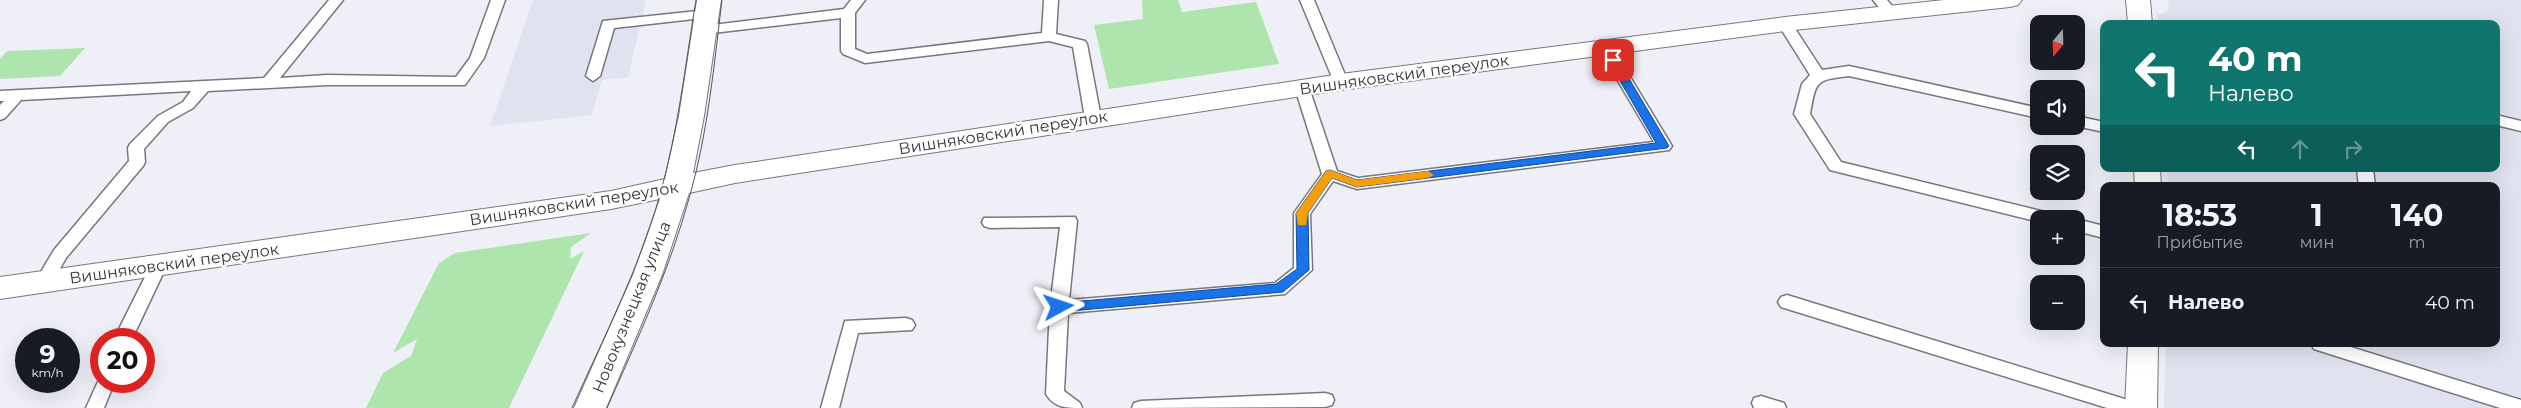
<!DOCTYPE html>
<html lang="ru">
<meta charset="utf-8">
<style>
body{margin:0;font-family:Montserrat,sans-serif;background:#20242c;color:#f1f3f6;height:100vh;display:flex;flex-direction:column;font-size:19px;white-space:nowrap}
*{box-sizing:border-box;margin:0}
p{font-size:16px;color:#9ea1a6}
.icon{flex:none;width:28px;height:28px;fill:none;stroke:currentColor;stroke-width:2;stroke-linecap:round;stroke-linejoin:round}
.map{position:relative;flex:1;overflow:hidden}
.drawer{position:absolute;left:2100px;top:182px;width:400px;height:165px;display:flex;flex-direction:column;background:#171b24;border-radius:10px;box-shadow:0 5px 20px #0002}
.drawer>*{flex:none}
.top-card{position:absolute;left:2100px;top:20px;width:400px;height:152px;border-radius:10px;box-shadow:0 5px 20px #0002;background:#0f766e;color:#fff;overflow:hidden}
.needle{width:32px;rotate:199deg}
.buttons{position:absolute;left:2030px;top:15px;display:grid;gap:10px}
.buttons a{display:grid;place-items:center;width:55px;height:55px;border-radius:10px;background:#171b24;box-shadow:0 5px 20px #0002;font-size:25px}
.speed{position:absolute;left:15px;top:328px;display:flex;gap:10px;font-size:25px;font-weight:700;text-align:center}
.speed>*{display:grid;place-content:center;width:65px;height:65px;border-radius:50%;background:#171b24;box-shadow:0 5px 20px #0002;line-height:1}
.speed small{font-size:12px;font-weight:400}
.speed .limit{border:8px solid #d22;background:#fff;color:#111}
.pin{position:absolute;display:grid;place-items:center;width:42px;height:42px;color:#fff;margin:-21px;border-radius:10px;box-shadow:0 2px 8px #0006}
.me{position:absolute;width:55px;margin:-28px;rotate:85deg;stroke-linejoin:round;filter:drop-shadow(0 0 4px #0008)}
.turn{display:flex;align-items:center;gap:18px;height:105px;padding:0 25px;font-size:22px}
.turn .icon{width:65px;height:65px;stroke-width:2.5}
.turn b{display:block;font-size:35px;line-height:42px}
.lanes{display:flex;align-items:center;height:48px;padding:0 25px;background:#0003;justify-content:center;gap:25px;direction:ltr}
.lanes .off{opacity:.35}
.eta{display:flex;justify-content:space-evenly;align-items:center;height:85px;text-align:center}
.eta b{font-size:30px;font-weight:700;line-height:35px}
ul{padding:0;list-style:none}
li{display:flex;align-items:center;gap:15px;height:70px;padding:0 25px;border-top:1px solid #363941}
li div{flex:1}
li b{display:block;font-size:19px}
li em{font-style:normal}
.map>svg:first-child{display:block}
.built{fill:#e1e2f0}
.green{fill:#ade5ad}
.lines{fill:none;stroke-linecap:round;stroke-linejoin:round}
.service-casing{stroke:#77787e;stroke-width:3}
.minor-casing{stroke:#77787e;stroke-width:2}
.tertiary-casing{stroke:#77787e;stroke-width:2}
.service{fill:#fff;fill-rule:evenodd}
.minor{fill:#fff;fill-rule:evenodd}
.tertiary{fill:#fff;fill-rule:evenodd}
.tram{stroke:#57575b;stroke-width:1}
.route{fill:#1a73e8;stroke:#114b97}
.slow{fill:#f59e0b}
.labels{text-anchor:middle;stroke-width:4.5;stroke-linejoin:round;paint-order:stroke}
.street-label{font-size:16px;fill:#363639;stroke:#fdfdfe}
</style>
<div class="map">
<svg width="2521" height="408" viewBox="0 0 2521 408">
<rect width="100%" height="100%" fill="#efeff7"/>
<g class="built">
<polygon points="533,0 646,0 628,77 602,80 592,115 490,126"/>
<polygon points="2168,0 2521,0 2521,408 2164,408 2166,344 2496,344 2496,186 2168,186 2167,169 2496,169 2496,24 2157,24 2157,15 2169,11"/>
</g>
<g class="green">
<polygon points="1142,0 1178,0 1182,12 1256,2 1279,64 1109,89 1094,25 1143,19"/>
<polygon points="85,48 60,76 0,79 0,59 7,51"/>
<polygon points="591,233 571,247 570,259 584,251 509,408 366,408 383,373 411,356 417,339 393,353 439,263 455,253"/>
</g>
<g class="lines">
<g class="service-casing">
<g id="service">
<polygon points="329,0 343,0 280,78 327,75 456,77 470,58 491,0 505,0 484,58 465,85 327,85 208,91 193,108 168,122 144,149 145,162 143,166 66,258 50,286 44,288 38,286 35,282 54,250 129,161 128,148 130,144 158,116 183,102 191,91 21,100 5,118 0,120 0,105 4,101 0,101 0,91 264,78"/>
<polygon points="851,0 865,0 855,13 855,49 867,54 1042,33 1044,0 1058,0 1056,34 1085,41 1087,44 1101,118 1093,123 1085,118 1073,47 1049,41 865,63 843,54 841,51 841,18 704,34 697,30 704,26 844,9"/>
<polygon points="1300,0 1314,0 1348,82 1346,85 1336,85 1334,82"/>
<polygon points="1873,0 1887,0 1898,13 1896,16 1886,16"/>
<polygon points="707,10 714,14 712,17 614,28 600,76 593,81 586,76 603,21"/>
<path d="M1785 20 1790 21 1822 70 1849 66 2039 108V118L1849 76C1815 80 1816 81 1810 114L1841 162 2049 213 2055 215 2057 219H2039V222L1830 170 1794 114 1802 84 1810 75 1778 24Z"/>
<path d="M1605 43 1612 47 1672 146 1669 150 1357 189 1333 181 1310 214 1312 270 1285 294 1068 313 1064 391 1080 403 1082 408C1067 408 1054 408 1046 394L1050 307 1060 227 990 228 984 226 982 222 984 218 1075 217 1077 221 1069 300 1275 283 1294 268V213L1322 174 1295 88 1297 85 1302 83 1309 88 1337 171 1358 178 1654 142 1598 47Z"/>
<polygon points="2496,115 2521,121 2521,131 2496,125"/>
<polygon points="2076,116 2104,122 2104,132 2076,126"/>
<polygon points="2357,169 2373,169 2375,186 2359,186"/>
<polygon points="2076,219 2104,226 2104,238 2076,231"/>
<polygon points="159,259 165,261 167,265 132,339 114,339 153,261"/>
<polygon points="1787,295 2131,401 2138,403 2140,408 2107,408 1781,307 1778,302 1781,297"/>
<polygon points="906,318 912,320 915,325 912,330 858,333 839,408 821,408 845,321"/>
<polygon points="2311,344 2341,344 2521,400 2521,408 2500,408 2314,349"/>
<polygon points="101,375 101,381 115,381 104,408 86,408"/>
<polygon points="1325,393 1332,395 1334,400 1332,405 1325,407 1132,408 1134,403 1141,401"/>
<polygon points="1761,396 1784,403 1786,408 1754,408 1752,403 1754,398"/>
</g>
</g>
<g class="minor-casing">
<polygon id="minor" points="697,0 721,0 704,116 693,173 735,165 1341,74 1785,17 1944,0 2022,0 2018,5 2010,7 1785,31 1341,90 735,183 689,193 662,275 606,408 574,408 633,275 660,199 611,209 0,299 0,277 611,191 665,179 679,116"/>
</g>
<g class="tertiary-casing">
<g id="tertiary">
<polygon points="2126,0 2150,0 2152,24 2128,24"/>
<polygon points="2134,169 2160,169 2161,186 2135,186"/>
<polygon points="2128,344 2158,344 2157,408 2125,408"/>
</g>
</g>
<use href="#service" class="service"/>
<use href="#minor" class="minor"/>
<use href="#tertiary" class="tertiary"/>
<g class="tram">
<path d="M572 408C603 339 638 271 659 198 678 133 685 66 696 0"/>
<path d="M607 408C638 338 670 269 690 195 708 132 714 65 722 0"/>
</g>
</g>
<polygon class="route" points="1613,57 1618,60 1669,146 1667,148 1357,187 1332,178 1308,213 1309,270 1283,292 1059,312 1052,307 1059,303 1276,284 1297,269 1296,213 1326,171 1330,170 1357,180 1656,143 1608,60"/>
<polygon class="slow" points="1330,170 1357,180 1428,171 1434,175 1428,178 1357,187 1332,178 1308,213 1306,225 1298,225 1296,213 1326,171"/>
<g class="labels">
<g class="street-label">
<text transform="translate(1404 74) rotate(-8)" y="6">Вишняковский переулок</text>
<text transform="translate(1003 132) rotate(-9)" y="6">Вишняковский переулок</text>
<text transform="translate(574 203) rotate(-9)" y="6">Вишняковский переулок</text>
<text transform="translate(174 263) rotate(-8)" y="6">Вишняковский переулок</text>
<text transform="translate(631 307) rotate(-68)" y="6">Новокузнецкая улица</text>
</g>
</g>
</svg>
<div class="buttons">
<a><svg class="needle" viewBox="-14 -14 28 28"><path d="M0-13l5 13h-10z" fill="#e53935"/><path d="M0 13l5-13h-10z" fill="#9ea1a6"/></svg></a>
<a><svg class="icon" aria-label="sound" viewBox="0 0 24 24"><path d="M4 9h4l5-4v14l-5-4H4zM17 9q2 3 0 6"/></svg></a>
<a><svg class="icon" aria-label="layers" viewBox="0 0 24 24"><path d="M12 4l9 5-9 5-9-5zM3 14l9 5 9-5"/></svg></a>
<a>+</a>
<a>−</a>
</div>
<div class="speed"><div>9<small>km/h</small></div><div class="limit">20</div></div>
<div class="pin" style="left:1613px;top:60px;background:#d93025"><svg class="icon" aria-label="arrive" viewBox="0 0 24 24"><path d="M6 21V4h12l-3 4 3 4H6"/></svg></div>
<svg class="me" style="left:1059px;top:307px" viewBox="-20 -20 40 40"><path d="M0-17L14 15 0 8-14 15z" fill="#1a73e8" stroke="#fff" stroke-width="4"/></svg>
<div class="top-card">
<div class="turn"><svg class="icon" aria-label="left" viewBox="0 0 24 24"><path d="M17 20v-9H6M10 6l-5 5 5 5"/></svg><div><b>40 m</b>Налево</div></div>
<div class="lanes"><svg class="icon" aria-label="left" viewBox="0 0 24 24"><path d="M17 20v-9H6M10 6l-5 5 5 5"/></svg><svg class="icon off" aria-label="ahead" viewBox="0 0 24 24"><path d="M12 20V5M6 11l6-6 6 6"/></svg><svg class="icon off" aria-label="right" viewBox="0 0 24 24"><path d="M7 20v-9h11M14 6l5 5-5 5"/></svg></div>
</div>
<section class="drawer">
<div class="eta">
<div><b>18:53</b><p>Прибытие</p></div>
<div><b>1</b><p>мин</p></div>
<div><b>140</b><p>m</p></div>
</div>
<ul>
<li><svg class="icon" aria-label="left" viewBox="0 0 24 24"><path d="M17 20v-9H6M10 6l-5 5 5 5"/></svg><div><b>Налево</b></div><em>40 m</em></li>
</ul>
</section>
</div>
